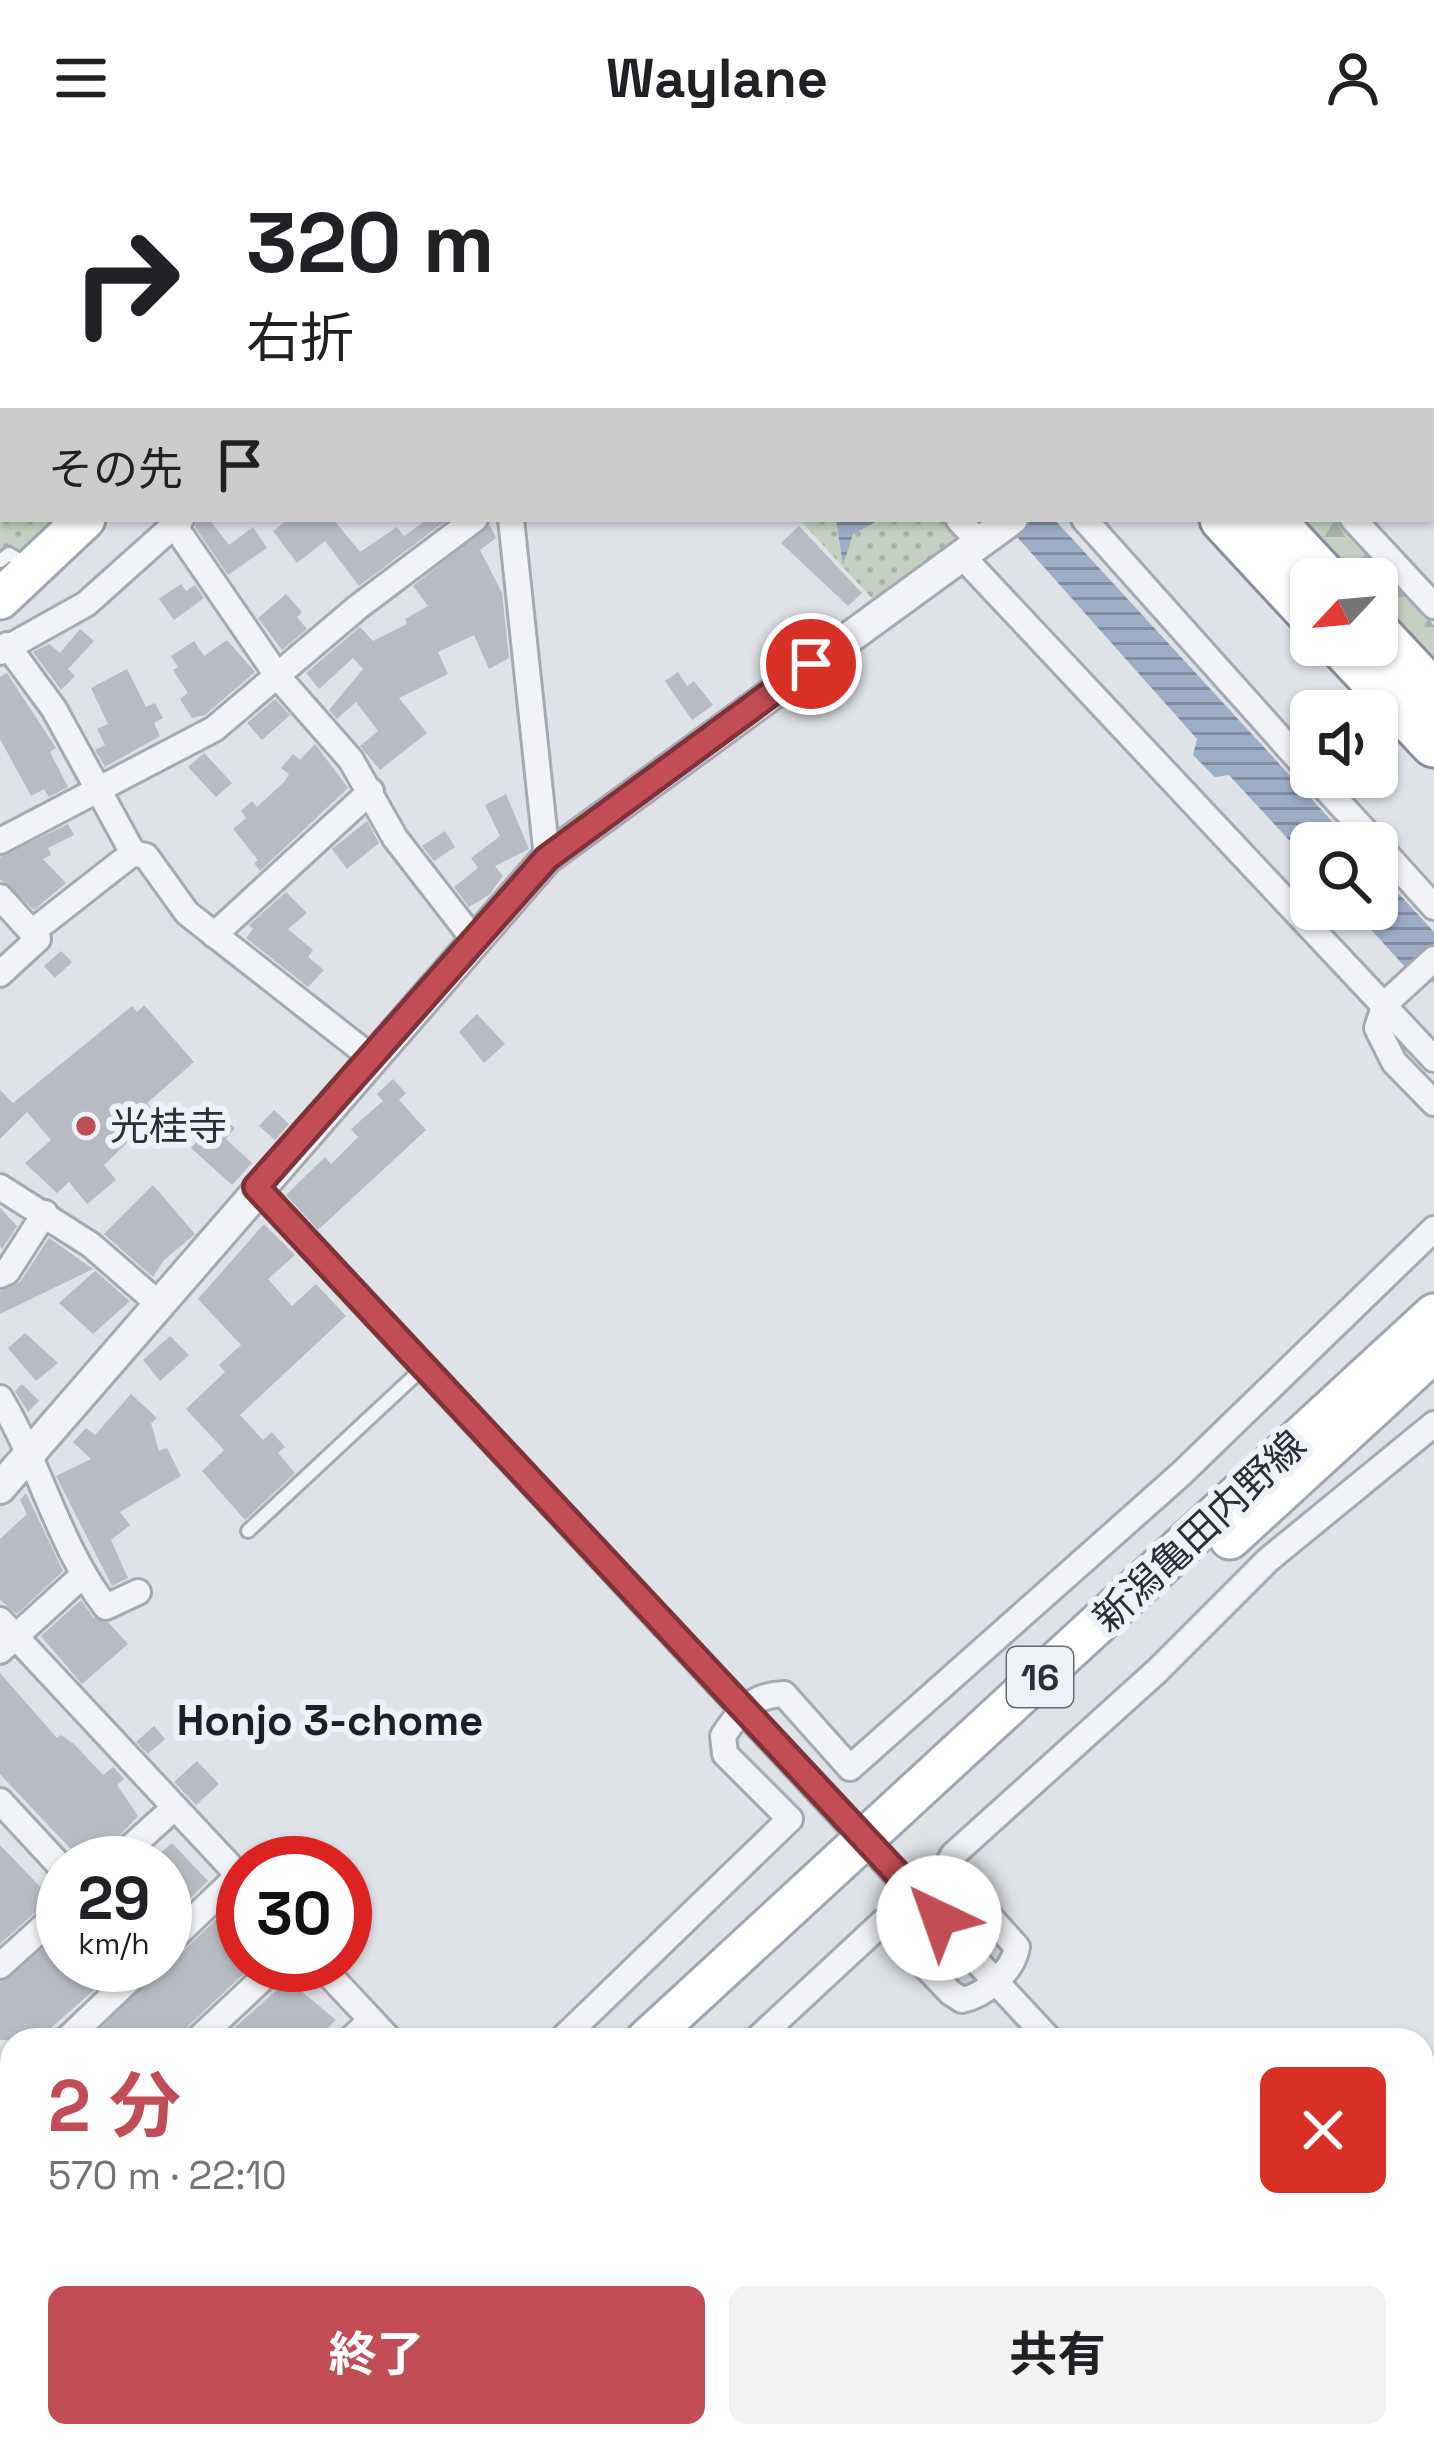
<!DOCTYPE html>
<html lang="ja">
<meta charset="utf-8">
<style>
body{margin:0;font-family:"Space Grotesk","Noto Sans JP",sans-serif;background:#f2f2f2;color:#202124;height:100vh;display:flex;flex-direction:column;font-size:45px;white-space:nowrap}
*{box-sizing:border-box;margin:0}
p{font-size:39px;color:#757577}
.icon{flex:none;width:66px;height:66px;fill:none;stroke:currentColor;stroke-width:2;stroke-linecap:round;stroke-linejoin:round}
.map{position:relative;flex:1;overflow:hidden}
.side{position:absolute;left:0px;top:1872px;width:1434px;height:420px;display:flex;flex-direction:column;background:#fff;border-radius:36px 36px 0 0;box-shadow:0 3px 9px #0004}
.side>*{flex:none}
.top-card{position:absolute;left:0px;top:0px;width:1434px;height:366px;box-shadow:0 3px 9px #0004;background:#fff;color:#202124;overflow:hidden}
.needle{width:78px;rotate:244deg}
.buttons{position:absolute;left:1290px;top:402px;display:grid;gap:24px}
.buttons a{display:grid;place-items:center;width:108px;height:108px;border-radius:18px;background:#fff;box-shadow:0 3px 9px #0004;font-size:60px}
.speed{position:absolute;left:36px;top:1680px;display:flex;gap:24px;font-size:60px;font-weight:700;text-align:center}
.speed>*{display:grid;place-content:center;width:156px;height:156px;border-radius:50%;background:#fff;box-shadow:0 3px 9px #0004;line-height:1}
.speed small{font-size:30px;font-weight:400}
.speed .limit{border:18px solid #d22;background:#fff;color:#111}
.pin{position:absolute;display:grid;place-items:center;width:102px;height:102px;color:#fff;margin:-51px;border:6px solid #fff;border-radius:50%;box-shadow:0 3px 12px #0007}
.me{position:absolute;width:132px;margin:-66px;rotate:318deg;stroke-linejoin:round;filter:drop-shadow(0 0 9px #0008)}
.turn{display:flex;align-items:center;gap:42px;height:252px;padding:0 48px;font-size:54px}
.turn .icon{width:156px;height:156px;stroke-width:2.5}
.turn b{display:block;font-size:84px;line-height:102px}
.then{display:flex;align-items:center;height:114px;padding:0 48px;background:#0003;gap:24px;font-size:45px}
.round{display:grid;place-items:center;flex:none;width:126px;height:126px;border-radius:18px;background:#f2f2f2}
.headline{display:flex;align-items:center;justify-content:space-between;height:204px;padding:0 48px}
h1{font-size:72px;font-weight:700;line-height:90px;color:#c34d56}
.primary-button{display:flex;gap:24px;margin-top:auto;padding:24px 48px}
.primary-button a{flex:1;height:138px;border-radius:18px;background:#c34d56;color:#fff;font-size:48px;font-weight:700;line-height:138px;text-align:center}
.primary-button a+a{background:#f2f2f2;color:#202124}
header{display:flex;justify-content:space-between;align-items:center;height:156px;padding:0 48px;background:#fff;font-size:54px;font-weight:700}
.map>svg:first-child{display:block}
.forest{fill:url(#forest-firs)}
.park{fill:url(#park-dots)}
.water{fill:url(#water-rules)}
.building{fill:#b7bbc4}
.lines{fill:none;stroke-linecap:round;stroke-linejoin:round}
.service-casing{stroke:#a5a9b1;stroke-width:18}
.minor-casing{stroke:#a5a9b1;stroke-width:30}
.tertiary-casing{stroke:#a5a9b1;stroke-width:36}
.primary-casing{stroke:#9fa5b2;stroke-width:45}
.motorway-casing{stroke:#888e9d;stroke-width:51}
.service{stroke:#f2f3f6;stroke-width:12}
.minor{stroke:#f2f3f6;stroke-width:24}
.tertiary{stroke:#f2f3f6;stroke-width:30}
.primary{stroke:#fff;stroke-width:39}
.motorway{stroke:#fff;stroke-width:45}
.route-casing{stroke:#7f3238;stroke-width:30}
.route{stroke:#c34d56;stroke-width:21}
.poi-dot{fill:#c34d56;stroke:#eef1f5;stroke-width:4.5}
.labels{text-anchor:middle;stroke-width:12;stroke-linejoin:round;paint-order:stroke}
.shield{fill:#eef1f5;stroke:#646974;stroke-width:3}
.shield-label{font-size:36px;font-weight:bold;fill:#292f3d}
.poi-label{font-size:39px;fill:#292f3d;stroke:#eef1f5;text-anchor:start}
.street-label{font-size:39px;fill:#292f3d;stroke:#eef1f5}
.neighbourhood-label{font-size:42px;font-weight:bold;fill:#1c202e;stroke:#eef1f5}
</style>
<header><svg class="icon" aria-label="menu" viewBox="0 0 24 24"><path d="M4 6h16M4 12h16M4 18h16"/></svg>Waylane<svg class="icon" aria-label="person" viewBox="0 0 24 24"><circle cx="12" cy="8" r="4"/><path d="M4 21q1-7 8-7t8 7"/></svg></header>
<div class="map">
<svg width="1434" height="2292" viewBox="0 0 1434 2292">
<defs>
<pattern id="forest-firs" width="22" height="20" patternUnits="userSpaceOnUse" patternTransform="scale(3)"><rect width="22" height="20" fill="#c4d0c1"/><path d="M5 1l3.5 6h-7zM16 11l3.5 6h-7z" fill="#a8b3a7"/></pattern>
<pattern id="park-dots" width="8" height="8" patternUnits="userSpaceOnUse" patternTransform="scale(3)"><rect width="8" height="8" fill="#c4d0c1"/><path d="M2 2h.1M6 6h.1" fill="none" stroke="#a8b3a7" stroke-width="1.8" stroke-linecap="round"/></pattern>
<pattern id="water-rules" width="6" height="5" patternUnits="userSpaceOnUse" patternTransform="scale(3)"><rect width="6" height="5" fill="#9dadc5"/><path d="M0 2.5h6" fill="none" stroke="#808da1"/></pattern>
</defs>
<rect width="100%" height="100%" fill="#dfe2e7"/>
<polygon class="forest" points="1296,363 1335,363 1434,469 1434,510 1377,449 1377,423 1352,423"/>
<g class="park">
<polygon points="0,0 430,0 3,3 3,363 72,363 0,432"/>
<polygon points="799,363 942,363 961,384 878,449"/>
</g>
<g class="water">
<polygon points="836,363 879,364 853,378 843,409"/>
<polygon points="1001,363 1054,363 1352,687 1311,687 1311,708 1229,619 1215,621 1193,599 1197,583"/>
<polygon points="1377,714 1434,776 1434,827 1407,813 1352,753 1377,753"/>
</g>
<g class="building">
<polygon points="197,363 209,363 229,389 253,371 267,392 228,419 195,371"/>
<polygon points="289,363 333,363 360,396 397,371 404,380 428,363 448,363 359,430 325,385 297,407 273,375"/>
<polygon points="490,369 496,382 480,394 502,437 509,502 489,513 474,479 438,496 448,518 399,542 427,577 380,614 360,590 378,575 356,546 337,563 329,554 363,513 353,502 319,533 306,517 360,471 373,485 407,468 405,463 428,450 413,430"/>
<polygon points="799,370 862,437 848,450 781,387"/>
<polygon points="181,428 186,435 195,429 204,442 174,464 159,443"/>
<polygon points="286,438 302,456 297,461 307,473 282,494 258,462"/>
<polygon points="80,473 94,485 68,513 75,520 61,534 33,496 49,488 60,497"/>
<polygon points="227,484 255,516 205,559 192,562 180,543 188,537 173,514 178,511 171,500 194,485 204,500"/>
<polygon points="127,513 146,551 155,547 163,562 154,567 160,580 105,611 95,594 105,589 97,573 108,568 91,532"/>
<polygon points="678,516 687,530 694,525 713,549 692,564 665,525"/>
<polygon points="7,517 56,592 50,596 68,631 49,641 44,633 31,640 0,583 0,521"/>
<polygon points="275,543 290,559 262,584 247,567"/>
<polygon points="315,588 348,632 260,715 254,707 258,704 233,673 246,662 241,655 252,645 257,651 284,626 289,618 281,612 293,598 300,604"/>
<polygon points="204,597 232,627 216,641 188,611"/>
<polygon points="506,638 529,693 495,710 503,720 489,739 469,751 454,731 478,712 471,702 500,680 485,649"/>
<polygon points="367,665 379,687 347,713 332,693"/>
<polygon points="68,668 74,679 48,692 51,699 43,703 66,727 34,754 0,723 0,701"/>
<polygon points="445,675 455,691 434,705 422,690"/>
<polygon points="286,736 307,757 288,773 313,794 308,801 324,814 308,831 246,782 253,773 249,769"/>
<polygon points="61,795 72,806 55,822 44,810"/>
<polygon points="144,849 194,906 147,947 157,958 104,1009 116,1024 87,1048 69,1026 57,1037 25,1007 51,984 27,956 0,983 0,934 13,947 132,850 137,856"/>
<polygon points="477,858 505,888 484,907 459,876"/>
<polygon points="393,923 406,937 399,944 426,974 318,1074 286,1039 325,1001 331,1008 358,981 351,973 383,945 377,938"/>
<polygon points="274,954 289,968 275,984 259,970"/>
<polygon points="221,960 235,972 226,983 252,1007 232,1029 191,992"/>
<polygon points="153,1029 195,1078 164,1104 153,1121 104,1078"/>
<polygon points="0,1052 17,1070 2,1093 0,1090"/>
<polygon points="264,1068 295,1099 268,1123 292,1150 316,1128 346,1160 240,1259 263,1284 272,1276 285,1291 278,1297 295,1317 245,1364 202,1315 224,1294 186,1253 225,1216 219,1209 241,1189 198,1143"/>
<polygon points="49,1082 93,1113 0,1158 0,1135 20,1126"/>
<polygon points="95,1115 130,1145 93,1178 59,1147"/>
<polygon points="25,1177 58,1207 36,1225 8,1192"/>
<polygon points="170,1180 189,1199 160,1225 143,1204"/>
<polygon points="22,1228 39,1245 28,1256 15,1235"/>
<polygon points="131,1238 157,1262 151,1267 159,1295 167,1292 181,1320 120,1356 130,1369 111,1384 128,1422 112,1430 56,1320 91,1303 73,1286 86,1272 95,1279"/>
<polygon points="26,1337 63,1415 17,1458 0,1444 0,1383 27,1358 20,1344"/>
<polygon points="81,1444 93,1461 109,1467 128,1488 82,1528 41,1480"/>
<polygon points="0,1517 57,1582 61,1579 74,1588 103,1619 113,1611 124,1623 117,1629 138,1660 94,1707 84,1707 0,1618"/>
<polygon points="154,1570 165,1583 148,1598 136,1586"/>
<polygon points="197,1605 219,1628 196,1649 174,1626"/>
<polygon points="172,1687 208,1725 165,1767 165,1707 149,1707"/>
<polygon points="0,1689 51,1742 0,1788"/>
<polygon points="226,1754 243,1774 243,1809 253,1809 186,1872 181,1884 90,1884 165,1806 176,1802"/>
<polygon points="60,1778 63,1809 84,1809 101,1828 37,1884 0,1884 0,1826"/>
<polygon points="288,1824 336,1864 315,1884 241,1884 232,1874"/>
</g>
<g class="lines">
<g class="service-casing">
<g id="service">
<polyline points="14,0 16,3"/>
<polyline points="172,0 175,3"/>
<polyline points="34,3 38,0"/>
<polyline points="251,3 255,0"/>
<polyline points="321,3 324,0"/>
<polyline points="0,31 3,28"/>
<polyline points="0,160 3,158"/>
<polyline points="0,318 3,316"/>
<polyline points="0,405 9,398 30,410"/>
<polyline points="248,1375 423,1212"/>
</g>
</g>
<g class="minor-casing">
<g id="minor">
<polyline points="631,0 634,3"/>
<polyline points="1014,0 1017,3"/>
<polyline points="494,3 496,0"/>
<polyline points="543,3 546,0"/>
<polyline points="744,3 747,0"/>
<polyline points="511,363 547,702"/>
<polyline points="958,363 980,387"/>
<polyline points="1084,363 1311,617"/>
<polyline points="1353,363 1434,450"/>
<polyline points="174,369 279,522 351,604 395,682 475,785"/>
<polyline points="962,400 1434,903"/>
<polyline points="7,489 54,553 133,697 146,700 187,757 372,902"/>
<polyline points="0,496 86,448 181,363"/>
<polyline points="1315,621 1376,687"/>
<polyline points="0,685 214,573 358,451 475,363"/>
<polyline points="1377,688 1434,751"/>
<polyline points="0,741 38,783 0,818"/>
<polyline points="32,776 133,697"/>
<polyline points="214,779 371,635"/>
<polyline points="1434,803 1385,848 1377,872 1394,906 1434,947"/>
<polyline points="0,1031 91,1089 160,1149"/>
<polyline points="256,1031 1050,1884"/>
<polyline points="0,1119 7,1116 45,1057"/>
<path d="M0 1242C41 1310 59 1391 106 1451L138 1436"/>
<polyline points="0,1464 243,1724"/>
<polyline points="0,1495 82,1420"/>
<polyline points="0,1645 63,1713"/>
<polyline points="113,1707 174,1652"/>
<polyline points="165,1790 239,1719"/>
<polyline points="320,1809 390,1884"/>
<polyline points="0,1810 63,1753"/>
<polyline points="66,1884 145,1809"/>
<polyline points="197,1884 277,1809"/>
<polyline points="350,1884 371,1864"/>
<path d="M561 1884 790 1663 725 1598 723 1580C739 1555 753 1539 784 1538L850 1612 1181 1318 1434 1073"/>
<path d="M756 1884 883 1766 951 1837 962 1844C986 1839 1013 1815 1017 1791L953 1720 947 1710 953 1699 1157 1515 1268 1404 1434 1268"/>
<polyline points="0,1947 12,1935"/>
<polyline points="0,1989 12,2003"/>
<polyline points="0,2186 12,2199"/>
<polyline points="87,2280 98,2292"/>
<polyline points="1417,2280 1428,2292"/>
<polyline points="148,2292 160,2280"/>
<polyline points="312,2292 325,2280"/>
</g>
</g>
<g class="tertiary-casing">
<g id="tertiary">
<polyline points="1431,48 1434,46"/>
<polyline points="0,1332 547,702 1012,363"/>
</g>
</g>
<g class="primary-casing">
<g id="primary">
<polyline points="436,3 439,0"/>
<polyline points="0,443 85,363"/>
<polyline points="1230,1383 1434,1196"/>
<polyline points="646,1884 1434,1158"/>
<polyline points="206,2292 219,2280"/>
<polyline points="248,2292 261,2280"/>
</g>
</g>
<g class="motorway-casing">
<g id="motorway">
<polyline points="887,0 889,3"/>
<polyline points="936,0 939,3"/>
<polyline points="1223,363 1311,458"/>
<polyline points="1270,363 1326,423"/>
<polyline points="1377,477 1434,538"/>
<polyline points="1341,489 1434,588"/>
</g>
</g>
<use href="#service" class="service"/>
<use href="#minor" class="minor"/>
<use href="#tertiary" class="tertiary"/>
<use href="#primary" class="primary"/>
<use href="#motorway" class="motorway"/>
</g>
<g class="lines">
<g class="route-casing">
<polyline id="route" points="811,508 547,702 256,1031 939,1762"/>
</g>
<use href="#route" class="route"/>
</g>
<circle class="poi-dot" cx="86" cy="970" r="12"/>
<g class="labels">
<rect class="shield" x="1007" y="1491" width="66" height="60" rx="9"/>
<g class="shield-label">
<text x="1040" y="1534">16</text>
</g>
<g class="poi-label">
<text x="110" y="984">光桂寺</text>
</g>
<g class="street-label">
<text transform="translate(1199 1375) rotate(-43)" y="14">新潟亀田内野線</text>
</g>
<g class="neighbourhood-label">
<text x="330" y="1579">Honjo 3-chome</text>
</g>
</g>
</svg>
<div class="buttons">
<a><svg class="needle" viewBox="-14 -14 28 28"><path d="M0-13l5 13h-10z" fill="#e53935"/><path d="M0 13l5-13h-10z" fill="#757577"/></svg></a>
<a><svg class="icon" aria-label="sound" viewBox="0 0 24 24"><path d="M4 9h4l5-4v14l-5-4H4zM17 9q2 3 0 6"/></svg></a>
<a><svg class="icon" aria-label="search" viewBox="0 0 24 24"><circle cx="10" cy="10" r="6"/><path d="M15 15l6 6"/></svg></a>
</div>
<div class="speed"><div>29<small>km/h</small></div><div class="limit">30</div></div>
<div class="pin" style="left:811px;top:508px;background:#d93025"><svg class="icon" aria-label="arrive" viewBox="0 0 24 24"><path d="M6 21V4h12l-3 4 3 4H6"/></svg></div>
<svg class="me" style="left:939px;top:1762px" viewBox="-20 -20 40 40"><circle r="19" fill="#fff"/><path d="M0-13L10 11 0 6-10 11z" fill="#c34d56"/></svg>
<div class="top-card">
<div class="turn"><svg class="icon" aria-label="right" viewBox="0 0 24 24"><path d="M7 20v-9h11M14 6l5 5-5 5"/></svg><div><b>320 m</b>右折</div></div>
<div class="then">その先<svg class="icon" aria-label="arrive" viewBox="0 0 24 24"><path d="M6 21V4h12l-3 4 3 4H6"/></svg></div>
</div>
<section class="side">
<div class="headline"><div><h1>2 分</h1><p>570 m · 22:10</p></div><a class="round" style="background:#d93025;color:#fff"><svg class="icon" aria-label="close" viewBox="0 0 24 24"><path d="M6 6l12 12M18 6L6 18"/></svg></a></div>
<div class="primary-button"><a>終了</a><a>共有</a></div>
</section>
</div>
